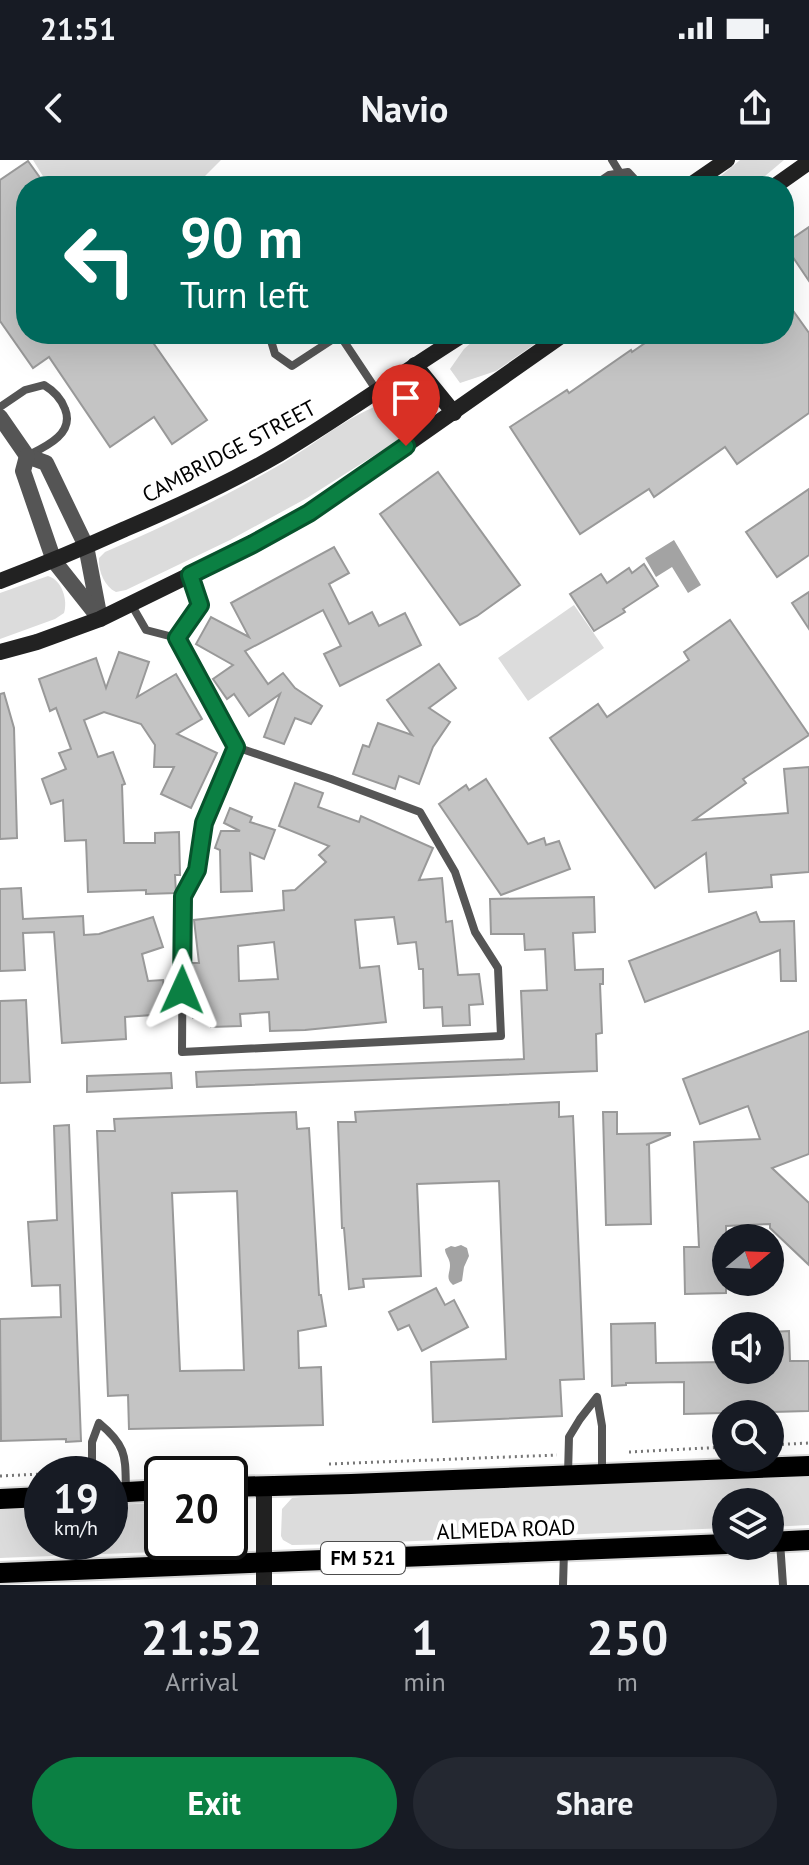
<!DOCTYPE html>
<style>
body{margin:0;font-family:"PT Sans",sans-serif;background:#242831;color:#f1f3f6;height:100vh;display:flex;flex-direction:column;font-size:30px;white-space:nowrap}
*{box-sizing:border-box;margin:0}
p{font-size:26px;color:#9ea1a6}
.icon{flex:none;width:44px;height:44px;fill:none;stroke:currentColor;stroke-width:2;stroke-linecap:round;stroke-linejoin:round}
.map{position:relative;height:1425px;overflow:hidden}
.drawer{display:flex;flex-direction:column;background:#171b24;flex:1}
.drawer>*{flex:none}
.banner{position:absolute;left:16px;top:16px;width:778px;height:168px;border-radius:32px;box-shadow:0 8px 32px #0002;background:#00695c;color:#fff;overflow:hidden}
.needle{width:52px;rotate:71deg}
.buttons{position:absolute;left:712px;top:1064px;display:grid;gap:16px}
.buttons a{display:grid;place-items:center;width:72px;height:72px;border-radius:50%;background:#171b24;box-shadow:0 8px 32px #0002;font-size:40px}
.speed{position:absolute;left:24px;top:1296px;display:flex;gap:16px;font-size:40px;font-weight:700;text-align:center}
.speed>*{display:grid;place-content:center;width:104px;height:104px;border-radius:50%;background:#171b24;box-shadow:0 8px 32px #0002;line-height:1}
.speed small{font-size:20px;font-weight:400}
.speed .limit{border:4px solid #111;border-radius:12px;background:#fff;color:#111}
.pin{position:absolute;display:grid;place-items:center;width:68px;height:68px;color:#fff;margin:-82px -34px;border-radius:50% 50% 50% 0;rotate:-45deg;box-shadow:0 0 8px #0007}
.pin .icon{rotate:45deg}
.me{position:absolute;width:88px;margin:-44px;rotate:1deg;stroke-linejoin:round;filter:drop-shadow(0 0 6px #0008)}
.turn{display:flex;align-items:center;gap:28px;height:168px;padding:0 32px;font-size:36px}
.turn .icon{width:104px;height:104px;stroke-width:2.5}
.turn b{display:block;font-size:56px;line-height:68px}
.eta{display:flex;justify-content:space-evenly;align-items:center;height:136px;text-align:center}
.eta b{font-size:48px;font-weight:700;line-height:56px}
.action{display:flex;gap:16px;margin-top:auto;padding:16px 32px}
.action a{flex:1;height:92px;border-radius:48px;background:#0b8043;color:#fff;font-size:32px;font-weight:700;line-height:92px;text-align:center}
.action a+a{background:#242831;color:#f1f3f6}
.status{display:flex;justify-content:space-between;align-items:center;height:56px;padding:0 40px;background:#171b24;direction:ltr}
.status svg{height:22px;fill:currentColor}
header{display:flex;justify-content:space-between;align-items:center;height:104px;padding:0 32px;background:#171b24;font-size:36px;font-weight:700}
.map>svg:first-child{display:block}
.green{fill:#dcdcdc}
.water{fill:#a3a3a3}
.building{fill:#c4c4c4;stroke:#999;stroke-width:2;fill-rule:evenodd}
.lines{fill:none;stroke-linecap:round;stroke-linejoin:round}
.primary-casing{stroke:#dbdbdb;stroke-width:24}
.path{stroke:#777;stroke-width:3;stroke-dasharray:2 4;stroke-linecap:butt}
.lane{stroke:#555;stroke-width:8}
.street{stroke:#555;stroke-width:16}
.secondary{stroke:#222;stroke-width:16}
.primary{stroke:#000;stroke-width:20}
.route-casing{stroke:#07532c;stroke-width:20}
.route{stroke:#0b8043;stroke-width:14}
.labels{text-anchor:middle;stroke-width:8;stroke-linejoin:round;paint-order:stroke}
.shield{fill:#fff;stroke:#4c4c4c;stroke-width:2}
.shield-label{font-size:20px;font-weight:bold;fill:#000}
.street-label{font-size:22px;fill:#000;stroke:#fff}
</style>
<div class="status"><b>21:51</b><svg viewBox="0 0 49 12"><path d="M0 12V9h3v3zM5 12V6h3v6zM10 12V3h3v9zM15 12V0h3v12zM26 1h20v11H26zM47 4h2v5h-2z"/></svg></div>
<header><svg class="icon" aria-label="back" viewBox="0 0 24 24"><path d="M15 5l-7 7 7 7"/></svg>Navio<svg class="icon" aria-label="share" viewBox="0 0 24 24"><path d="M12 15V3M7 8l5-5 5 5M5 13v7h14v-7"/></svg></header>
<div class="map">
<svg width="809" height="1425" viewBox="0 0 809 1425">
<rect width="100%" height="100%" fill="#fff"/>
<g class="green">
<polygon points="33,0 221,0 195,26 49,26"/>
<polygon points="740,0 784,0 753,26 709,26"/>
<polygon points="481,174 549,174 496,211 460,223 450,209 464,189"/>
<path d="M408 236H411L419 250 412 262 397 281 307 338 230 380 126 430 116 432C104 426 98 410 99 398L105 392C166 366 226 336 283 303 324 278 359 246 408 236Z"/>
<path d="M48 416C62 420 68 440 64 453L55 459 0 479V433Z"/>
<polygon points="574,445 604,488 528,541 498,498"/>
<polygon points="809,1316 809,1365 770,1367 770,1342 726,1342 726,1368 345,1384 292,1385 283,1380 281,1376 282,1349 292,1338 301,1337"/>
<polygon points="230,1340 232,1340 233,1389 0,1398 0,1349 42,1348 42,1382 110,1382 110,1345 162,1343 162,1382 230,1382"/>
</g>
<g class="water">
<polygon points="674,380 701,425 688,433 672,407 656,417 645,398"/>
<path d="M461 1085 467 1088 469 1096 464 1107 462 1121 453 1125C445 1118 450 1114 450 1105 450 1098 445 1095 445 1089L451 1086 455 1087Z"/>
</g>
<g class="building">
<polygon points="28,1 46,26 26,26 26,174 147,174 207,260 172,284 154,257 110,287 49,197 33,208 0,161 0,20"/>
<polygon points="809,67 809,121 784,84"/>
<polygon points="784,138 809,173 809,253 737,304 725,287 654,337 649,329 580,374 510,267 567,230 569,233 631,190 632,192 658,174 784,174"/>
<polygon points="438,312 520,425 477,456 460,465 380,354"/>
<polygon points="809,329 809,395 777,417 746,372"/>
<polygon points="334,387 349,413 329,424 349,464 372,452 379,466 405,453 421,485 340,526 324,494 341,486 323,450 245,491 268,524 283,513 295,528 322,546 311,564 295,558 284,584 264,577 280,534 249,556 234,534 227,539 213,519 233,505 196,484 211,457 249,477 231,443"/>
<polygon points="644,404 658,426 623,449 625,452 594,471 570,434 601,414 607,423 629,408 632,413"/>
<polygon points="809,432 809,469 792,443"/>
<polygon points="730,460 809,575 743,619 746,623 694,660 788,653 784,609 809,607 809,712 771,715 772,727 709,732 706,693 655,728 550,578 598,544 607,557 689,500 684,492"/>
<polygon points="119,492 149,502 137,537 176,514 202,559 177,574 217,593 191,648 161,634 174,607 154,607 155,585 141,564 104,552 84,560 98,597 113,592 125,624 122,625 124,683 155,683 155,673 179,672 180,715 175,715 176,733 146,734 146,730 88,732 86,680 65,681 63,640 51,644 42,619 66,609 59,593 71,589 56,548 50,551 39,519 96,498 106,528"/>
<polygon points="439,504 456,528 429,548 450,562 433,587 419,624 399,616 395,629 353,614 363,585 369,587 378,563 412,575 387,540"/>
<polygon points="4,533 14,568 17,678 0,679 0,534"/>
<polygon points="486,619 528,684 544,678 546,685 559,681 570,709 501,735 439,644 466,625 469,630"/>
<path d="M295 623 323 633 318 647 359 662 361 656 433 688 419 720 442 718 446 762 452 761 458 815 479 814 483 844 469 845 470 865 443 866 442 847 424 848 423 809H419L416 782 398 784 394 757 355 760 360 808 379 806 386 862 305 870 270 871 269 852 240 854 241 866 211 867 210 857 193 858 191 803H199L194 760 284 750 283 731 295 730 326 702 319 695 329 686 279 666ZM274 782 278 819 239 821 238 786Z"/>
<polygon points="230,648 252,657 250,662 275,670 264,699 250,693 252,731 221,732 220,690 215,688 221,671 240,671 224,663"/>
<polygon points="21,728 23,759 83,756 84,775 99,774 153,757 163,787 142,794 148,821 163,820 166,854 125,857 126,879 62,883 54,772 23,773 25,810 0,811 0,729"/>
<polygon points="594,737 595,772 573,773 575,810 603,809 603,824 600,824 602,873 596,874 597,911 197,927 196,912 524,899 521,831 547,830 545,789 525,790 524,774 491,774 490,739"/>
<polygon points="756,752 760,762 794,761 796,821 781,821 780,790 645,842 629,801"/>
<polygon points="26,840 30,922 0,923 0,841"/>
<polygon points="809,871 809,994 772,1008 809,1043 809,1105 770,1068 770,1064 726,1066 726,1133 685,1134 684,1087 699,1087 694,982 760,979 748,946 700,964 683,919"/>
<polygon points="171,913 172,928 87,932 87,916"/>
<polygon points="559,942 559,957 573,956 584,1219 560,1220 562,1256 433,1262 431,1202 506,1199 499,1021 417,1024 421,1116 363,1119 364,1127 349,1129 344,1068 342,1068 338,962 356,962 355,952"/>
<path d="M296 952 297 969 309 968 319 1135H321L326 1166 298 1171 299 1208 321 1207 323 1265 129 1269 128 1235 108 1236 97 971H115L114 959ZM237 1031 244 1210 180 1211 172 1033Z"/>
<polygon points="603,952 617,952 617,974 670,973 670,975 646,985 649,984 651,1064 606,1065"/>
<polygon points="69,965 81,1281 66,1282 66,1279 1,1281 0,1159 61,1157 60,1125 32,1126 28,1062 57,1060 54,966"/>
<polygon points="436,1128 445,1145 454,1140 468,1167 422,1191 409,1165 398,1170 389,1152"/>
<polygon points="655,1163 656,1203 726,1202 726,1210 770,1210 770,1172 789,1171 790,1201 809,1201 809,1251 684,1254 684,1222 626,1223 626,1225 612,1226 611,1164"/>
</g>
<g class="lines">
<g class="primary-casing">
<g id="primary">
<polyline points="230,1327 351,1324 809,1306"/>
<polyline points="110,1333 162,1330"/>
<polyline points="0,1339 42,1337"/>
<polyline points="770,1382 809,1380"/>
<polyline points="0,1413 726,1384"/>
</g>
</g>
<g class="path">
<polyline points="770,1285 809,1283"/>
<polyline points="629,1292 726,1287"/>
<polyline points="329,1304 557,1295"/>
<polyline points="169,1311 222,1309"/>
<polyline points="49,1314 61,1314"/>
<polyline points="0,1316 42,1314"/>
</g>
<g class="lane">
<polyline points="612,0 620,13"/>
<polyline points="593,26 609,15 628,12 641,26"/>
<polyline points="269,174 275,194 292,206 341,174"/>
<polyline points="339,174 377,231"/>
<path d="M0 247 25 230 44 225C54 231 61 238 65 249 75 274 45 287 27 296"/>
<polyline points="131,444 146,470 177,478 236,587"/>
<polyline points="177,478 200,445 190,415"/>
<polygon points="236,587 331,619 420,652 455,712 475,772 498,808 501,876 182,892 183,736 197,710 204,663 227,610"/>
<path d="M92 1314V1282L99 1263C128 1287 125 1297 126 1332"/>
<polyline points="568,1314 569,1277 580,1259 597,1237 602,1266 602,1312"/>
<polyline points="780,1382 783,1425"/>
<polyline points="563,1425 564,1392"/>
</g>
<g class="street">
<polyline points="0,257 27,296 46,303 86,386 100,459"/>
<polyline points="27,296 23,311 54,401 96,454"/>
</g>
<g class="secondary">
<polyline points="689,26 727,0"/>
<polyline points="775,26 809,2"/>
<polyline points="415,205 454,253"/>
<path d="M0 421C42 405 83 388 125 369 177 347 229 323 279 294 342 256 402 213 464 174"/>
<polyline points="0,492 37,482 100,459 253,384 309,353 564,174"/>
<polyline points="264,1325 264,1425"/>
</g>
<use href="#primary" class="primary"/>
</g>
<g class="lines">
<g class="route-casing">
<polyline id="route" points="182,830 183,736 197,710 204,663 236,587 177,478 200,445 190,415 253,384 309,353 406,286"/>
</g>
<use href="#route" class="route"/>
</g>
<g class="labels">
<rect class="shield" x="321" y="1382" width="84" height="32" rx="6"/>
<g class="shield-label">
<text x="363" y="1405">FM 521</text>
</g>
<g class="street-label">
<text transform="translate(229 291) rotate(-28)" y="8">CAMBRIDGE STREET</text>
<text transform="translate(506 1369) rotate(-2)" y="8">ALMEDA ROAD</text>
</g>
</g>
</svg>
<div class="buttons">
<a><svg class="needle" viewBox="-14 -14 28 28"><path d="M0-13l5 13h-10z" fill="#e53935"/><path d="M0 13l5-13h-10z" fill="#9ea1a6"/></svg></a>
<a><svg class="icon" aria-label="sound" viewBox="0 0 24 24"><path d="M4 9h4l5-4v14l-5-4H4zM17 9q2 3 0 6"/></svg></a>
<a><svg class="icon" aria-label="search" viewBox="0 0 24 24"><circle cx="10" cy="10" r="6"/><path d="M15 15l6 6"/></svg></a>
<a><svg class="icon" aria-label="layers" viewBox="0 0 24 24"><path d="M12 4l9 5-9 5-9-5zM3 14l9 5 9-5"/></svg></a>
</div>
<div class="speed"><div>19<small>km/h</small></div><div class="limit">20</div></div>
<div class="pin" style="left:406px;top:286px;background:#d93025"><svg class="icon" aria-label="arrive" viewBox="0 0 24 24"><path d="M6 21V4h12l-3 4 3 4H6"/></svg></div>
<svg class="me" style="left:182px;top:830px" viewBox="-20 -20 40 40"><path d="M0-17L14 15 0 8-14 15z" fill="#0b8043" stroke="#fff" stroke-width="4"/></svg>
<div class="banner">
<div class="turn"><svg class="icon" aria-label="left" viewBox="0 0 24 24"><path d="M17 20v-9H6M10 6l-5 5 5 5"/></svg><div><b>90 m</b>Turn left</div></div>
</div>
</div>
<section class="drawer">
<div class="eta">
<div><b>21:52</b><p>Arrival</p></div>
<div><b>1</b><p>min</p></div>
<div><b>250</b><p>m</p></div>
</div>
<div class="action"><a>Exit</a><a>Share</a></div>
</section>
